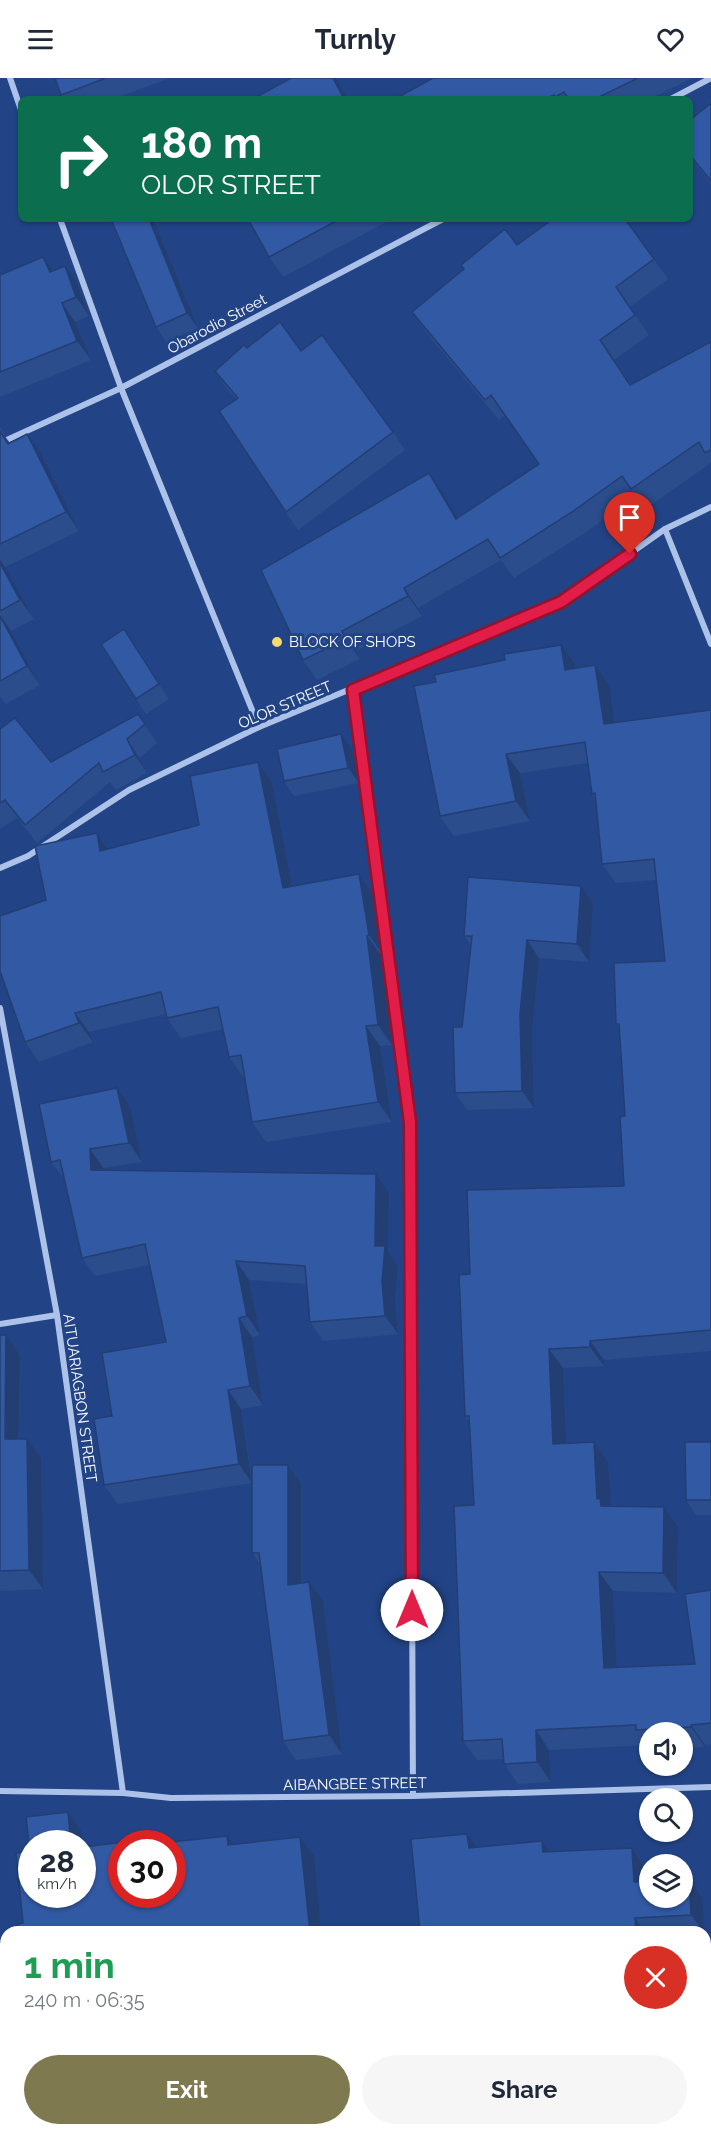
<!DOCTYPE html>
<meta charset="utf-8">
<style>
body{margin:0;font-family:Raleway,sans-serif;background:#f6f6f7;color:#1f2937;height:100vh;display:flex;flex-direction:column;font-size:22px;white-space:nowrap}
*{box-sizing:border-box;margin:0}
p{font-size:20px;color:#747a83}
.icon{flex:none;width:33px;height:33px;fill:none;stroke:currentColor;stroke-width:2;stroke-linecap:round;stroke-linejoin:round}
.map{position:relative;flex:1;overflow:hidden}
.drawer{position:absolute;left:0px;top:1848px;width:711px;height:210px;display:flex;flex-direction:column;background:#fff;border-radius:18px 18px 0 0;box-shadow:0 2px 4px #0004}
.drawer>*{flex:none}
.banner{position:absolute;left:18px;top:18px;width:675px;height:126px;border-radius:9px;box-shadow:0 2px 4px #0004;background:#0b6e4f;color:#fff;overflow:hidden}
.controls{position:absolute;left:639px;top:1644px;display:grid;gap:12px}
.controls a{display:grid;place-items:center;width:54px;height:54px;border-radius:50%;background:#fff;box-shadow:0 2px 4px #0004;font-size:30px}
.speed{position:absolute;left:18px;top:1752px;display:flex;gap:12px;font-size:30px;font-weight:700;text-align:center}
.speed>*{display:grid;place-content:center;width:78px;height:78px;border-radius:50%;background:#fff;box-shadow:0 2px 4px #0004;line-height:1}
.speed small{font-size:15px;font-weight:400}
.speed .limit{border:9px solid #d22;background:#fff;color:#111}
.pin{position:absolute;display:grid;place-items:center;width:51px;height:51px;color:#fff;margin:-62px -26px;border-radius:50% 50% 50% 0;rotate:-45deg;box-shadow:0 0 6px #0007}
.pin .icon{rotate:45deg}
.me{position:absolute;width:66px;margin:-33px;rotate:0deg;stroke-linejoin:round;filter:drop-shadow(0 0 4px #0008)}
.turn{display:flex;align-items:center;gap:21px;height:126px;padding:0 24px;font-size:27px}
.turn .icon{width:78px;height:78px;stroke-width:2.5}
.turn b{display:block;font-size:42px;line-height:51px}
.round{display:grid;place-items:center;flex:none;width:63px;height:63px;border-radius:32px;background:#f6f6f7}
.headline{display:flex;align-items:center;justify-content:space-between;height:102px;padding:0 24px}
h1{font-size:36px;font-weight:700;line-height:45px;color:#1e9e55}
.button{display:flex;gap:12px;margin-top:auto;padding:12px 24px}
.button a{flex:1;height:69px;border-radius:36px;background:#7f7950;color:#fff;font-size:24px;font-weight:700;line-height:69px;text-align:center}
.button a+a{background:#f6f6f7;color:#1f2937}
header{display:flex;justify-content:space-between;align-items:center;height:78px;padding:0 24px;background:#fff;font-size:27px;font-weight:700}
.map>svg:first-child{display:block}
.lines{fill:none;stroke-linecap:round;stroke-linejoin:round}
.minor{stroke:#acc2e9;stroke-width:6}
.wall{fill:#2b4d8c}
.shaded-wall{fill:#233e72}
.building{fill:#3259a3;stroke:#233e72;stroke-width:1.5}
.route-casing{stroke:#92132f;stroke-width:15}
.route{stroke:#e11d48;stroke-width:10}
.poi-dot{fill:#f5db6f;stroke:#224486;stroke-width:2}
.labels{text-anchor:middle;stroke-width:6;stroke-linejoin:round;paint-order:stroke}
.street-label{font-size:15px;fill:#fff;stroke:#224486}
.poi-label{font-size:15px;fill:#fff;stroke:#224486;text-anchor:start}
</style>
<header><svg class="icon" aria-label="menu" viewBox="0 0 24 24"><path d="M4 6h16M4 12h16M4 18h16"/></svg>Turnly<svg class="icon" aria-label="heart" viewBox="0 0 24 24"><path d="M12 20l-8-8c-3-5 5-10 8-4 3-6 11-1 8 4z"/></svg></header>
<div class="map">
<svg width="711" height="2058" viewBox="0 0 711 2058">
<rect width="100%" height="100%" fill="#224486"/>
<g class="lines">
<g class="minor">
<polyline points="10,0 21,32"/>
<polyline points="671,21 711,0"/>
<polyline points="60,141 121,310 259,649"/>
<polyline points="0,365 121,310 443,141"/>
<polyline points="665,451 711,566"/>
<polyline points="353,612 410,1044 413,1718"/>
<polyline points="0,790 28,778 129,712 259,649 561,524 665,451 711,429"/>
<polyline points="0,930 57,1237 123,1715"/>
<polyline points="0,1246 57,1237"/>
<polyline points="0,1713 123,1715 171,1720 413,1718 711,1709"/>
<polyline points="0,2009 6,2010"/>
<polyline points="598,2052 682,2058"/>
</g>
</g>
<g class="wall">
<polygon points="55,0 170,0 113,21 64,21 61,17"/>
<polygon points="433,0 692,0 650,21 395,21"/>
<polygon points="711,25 711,106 690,79 690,42"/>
<polygon points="111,141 153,141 198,250 166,264 156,249"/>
<polygon points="248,141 392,141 283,199 269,179"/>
<polygon points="625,141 668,201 630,229 649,257 614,282 631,306 711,264 711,385 645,431 636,418 586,454 514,500 501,482 418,530 422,538 356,573 360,581 317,602 303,582 443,415 457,439 539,386 505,337 499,342 426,254 412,234 517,167"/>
<polygon points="53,193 78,207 89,238 75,244 91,282 0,319 0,197"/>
<polygon points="247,270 301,273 393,354 405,372 298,452 286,434 237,321 227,311 215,293"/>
<polygon points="0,349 5,357 4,357 10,365 41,375 79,453 5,489 34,541 11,553 40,607 6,626 0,618"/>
<polygon points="124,551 169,621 146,636 136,621"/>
<polygon points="575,587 576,590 609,607 615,645 711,632 711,1273 604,1282 604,1288 563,1290 566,1366 608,1384 610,1428 678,1449 677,1515 613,1513 617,1589 695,1586 711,1512 711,1666 705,1667 705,1669 682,1670 682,1654 650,1654 650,1671 647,1667 549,1672 551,1704 518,1706 504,1686 504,1681 477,1682 463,1663 474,1427 470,1345 465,1338 470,1196 624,1108 625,1038 619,950 616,946 665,883 656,802 616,805 602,786 595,721 592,716 588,685 520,695 530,743 454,758 440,738 436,604"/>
<polygon points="138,636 157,665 139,680 147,695 116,712 110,704 37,765 17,740 0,751 0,651 51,684"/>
<polygon points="341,656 352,671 359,705 294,718 284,703"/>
<polygon points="258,684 272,704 292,808 373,816 383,877 381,877 392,967 380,968 392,1044 266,1064 252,1044 245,999 243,999 229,979 223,951 181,960 167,940 166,936 89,954 93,964 39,984 25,964 46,822 97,755 108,771 199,747"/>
<polygon points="581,808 593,825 589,884 539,880 532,954 534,1030 467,1032 455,1015 471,868 464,858"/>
<polygon points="117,1010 130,1028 142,1084 103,1090 103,1092 389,1115 388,1174 398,1187 395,1223 398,1256 323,1263 310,1244 307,1206 249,1202 260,1257 252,1259 263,1327 241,1331 252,1400 288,1387 301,1406 301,1505 309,1504 323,1522 342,1676 296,1682 283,1663 260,1486 252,1475 252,1405 118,1426 104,1407 112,1338 166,1264 149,1187 95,1198 82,1180 65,1102 51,1084"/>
<polygon points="0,1257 6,1257 20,1277 19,1361 41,1380 43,1511 0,1513"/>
<polygon points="711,1364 711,1437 696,1437 686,1422"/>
<polygon points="477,1769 549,1773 632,1770 646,1790 646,1803 702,1820 705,1854 420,1854"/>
</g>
<g class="shaded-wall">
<polygon points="333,0 336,0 347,21 344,21"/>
<polygon points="149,141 153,141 198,250 187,235"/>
<polygon points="43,179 57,199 50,194"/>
<polygon points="65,188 78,207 89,238 76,219"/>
<polygon points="62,225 75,244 91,282 77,263"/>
<polygon points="27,356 41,375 79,453 66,434"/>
<polygon points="429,395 443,415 470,461 456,441"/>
<polygon points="0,482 5,489 34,541 20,522 0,485"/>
<polygon points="404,510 418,530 422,538 408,518"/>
<polygon points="0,537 11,553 40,607 27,588"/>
<polygon points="124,551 134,566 169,621 159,606"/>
<polygon points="342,553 356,573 360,581 346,561"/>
<polygon points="561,567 575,587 579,612 565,592"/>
<polygon points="595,587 609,607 618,666 604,646"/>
<polygon points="341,656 352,671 359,705 348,690"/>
<polygon points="127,661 139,680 147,695 135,677"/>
<polygon points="506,676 520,695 530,743 516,723"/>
<polygon points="258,684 272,704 296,829 283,810"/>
<polygon points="97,755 110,775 100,773"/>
<polygon points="359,796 373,816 383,877 369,857"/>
<polygon points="581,808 593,825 589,884 577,866"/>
<polygon points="367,858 381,877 392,967 378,947"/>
<polygon points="527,862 539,880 532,954 534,1030 522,1013 520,936"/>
<polygon points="75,935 89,954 93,964 79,945"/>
<polygon points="366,948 380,968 392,1044 378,1024"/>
<polygon points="117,1010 130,1028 142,1084 129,1065"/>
<polygon points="90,1071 103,1090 104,1111 91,1092"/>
<polygon points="376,1096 389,1115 388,1174 398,1187 395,1223 398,1256 385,1238 375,1168"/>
<polygon points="236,1183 249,1202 260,1257 247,1238"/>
<polygon points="239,1240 252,1259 263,1327 250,1308"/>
<polygon points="6,1257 20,1277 18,1380 5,1361"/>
<polygon points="590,1263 604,1282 604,1288 590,1269"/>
<polygon points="549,1271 563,1290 567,1386 553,1366"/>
<polygon points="228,1312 241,1331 252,1405 239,1386"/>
<polygon points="27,1361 41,1380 43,1511 29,1492"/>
<polygon points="594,1364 608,1384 611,1435 601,1428 597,1421"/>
<polygon points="288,1387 301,1406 301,1526 288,1507"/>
<polygon points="664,1429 678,1449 677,1515 663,1495"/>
<polygon points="599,1494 613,1513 618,1610 604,1590"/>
<polygon points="309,1504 323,1522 342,1676 329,1657"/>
<polygon points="691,1647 705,1667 705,1669 691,1649"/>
<polygon points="536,1652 549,1672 551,1704 537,1684"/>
<polygon points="68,1734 81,1753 82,1766 71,1766"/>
<polygon points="467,1756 481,1775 469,1770"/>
<polygon points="227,1758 240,1777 228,1767"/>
<polygon points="300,1759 314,1778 321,1854 310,1854"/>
<polygon points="542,1763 556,1783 543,1774"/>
<polygon points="632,1770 646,1790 647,1823 634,1804"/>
<polygon points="689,1800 702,1820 705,1854 703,1854 691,1837"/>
<polygon points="635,1840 645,1854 636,1854"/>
</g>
<g class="building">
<polygon points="55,0 106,0 61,17"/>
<polygon points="291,0 333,0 344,21 253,21"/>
<polygon points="433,0 638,0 595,21 569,21 564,14 555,19 554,17 546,21 395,21"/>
<polygon points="711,25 711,103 690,77 690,42"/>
<polygon points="111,141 149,141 187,235 156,249"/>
<polygon points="248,141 340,141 269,179"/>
<polygon points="553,141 625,141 654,181 616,209 635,237 600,262 630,307 711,264 711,372 705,375 699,364 631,411 622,398 572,434 500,480 488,461 404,510 408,518 342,553 346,561 303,582 261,492 429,395 456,441 539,386 491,317 485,322 412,234 464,191 461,187 505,151 517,167"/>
<polygon points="43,179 50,194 65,188 76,219 62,225 77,263 0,294 0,197"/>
<polygon points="280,244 301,273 322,257 393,354 286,434 219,333 238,320 215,293 244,267 247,270"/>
<polygon points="0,353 8,366 27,356 66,434 0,466"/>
<polygon points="0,485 20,522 0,533"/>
<polygon points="0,538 27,588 0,603"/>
<polygon points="124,551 159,606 136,621 101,566"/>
<polygon points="561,567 565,592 595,587 604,646 711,632 711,1252 590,1263 590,1269 549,1271 553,1366 594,1364 597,1421 600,1420 601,1428 664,1429 663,1495 599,1494 604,1590 695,1586 685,1516 711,1512 711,1645 691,1647 691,1649 636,1652 636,1647 536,1652 537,1684 504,1686 502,1661 463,1663 454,1428 474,1427 469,1338 465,1338 459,1197 470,1196 467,1112 624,1108 620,1039 625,1038 619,946 616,946 614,885 665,883 654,781 602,786 595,715 592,716 585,664 506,676 516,723 440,738 414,608 436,604 434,597 505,582 504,576"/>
<polygon points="138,636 145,646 127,661 135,677 103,694 99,685 25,747 5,722 0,725 0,651 15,640 51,684"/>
<polygon points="341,656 348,690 284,703 277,671"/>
<polygon points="258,684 283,810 359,796 369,857 367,858 378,947 366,948 378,1024 252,1044 241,977 229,979 218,929 167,940 161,914 75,935 79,945 25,964 0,893 0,838 46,822 35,768 97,755 100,773 199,747 190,698"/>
<polygon points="468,799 581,808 577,866 527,862 520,936 522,1013 455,1015 453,949 462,949 472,858 464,858"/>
<polygon points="117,1010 129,1065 90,1071 91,1092 376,1096 375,1168 385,1168 382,1204 385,1238 310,1244 305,1188 236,1183 247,1238 239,1240 250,1308 228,1312 239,1386 104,1407 94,1341 112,1338 102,1275 166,1264 145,1166 82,1180 60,1082 51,1084 39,1026"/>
<polygon points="0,1257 6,1257 5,1361 27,1361 29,1492 0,1493"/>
<polygon points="685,1364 711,1364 711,1422 686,1422"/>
<polygon points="252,1387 288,1387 288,1507 309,1504 329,1657 283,1663 259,1475 252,1475"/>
<polygon points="68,1734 71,1766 32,1766 32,1816 82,1816 82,1769 150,1761 151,1766 122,1766 122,1816 172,1816 172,1766 153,1766 227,1758 228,1767 300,1759 310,1854 19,1854 18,1846 23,1845 16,1775 30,1773 26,1739"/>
<polygon points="467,1756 469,1770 542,1763 543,1774 632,1770 634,1804 650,1803 650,1820 682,1820 682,1801 689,1800 691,1837 635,1840 636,1854 420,1854 411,1761"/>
</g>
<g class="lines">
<g class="route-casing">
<polyline id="route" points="412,1532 410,1044 353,612 561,524 630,476"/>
</g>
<use href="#route" class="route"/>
</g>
<circle class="poi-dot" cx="277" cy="564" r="6"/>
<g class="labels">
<g class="street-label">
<text transform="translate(217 246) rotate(-28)" y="5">Obarodio Street</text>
<text transform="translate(285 627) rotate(-23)" y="5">OLOR STREET</text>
<text transform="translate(80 1320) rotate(82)" y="5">AITUARIAGBON STREET</text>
<text transform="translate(355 1706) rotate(-1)" y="5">AIBANGBEE STREET</text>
</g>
<g class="poi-label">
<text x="289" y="569">BLOCK OF SHOPS</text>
</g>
</g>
</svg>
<div class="controls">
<a><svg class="icon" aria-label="sound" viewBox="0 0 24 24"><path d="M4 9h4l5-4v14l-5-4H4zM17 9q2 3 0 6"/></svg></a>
<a><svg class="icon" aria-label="search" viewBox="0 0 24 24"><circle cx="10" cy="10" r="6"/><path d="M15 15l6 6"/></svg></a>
<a><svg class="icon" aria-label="layers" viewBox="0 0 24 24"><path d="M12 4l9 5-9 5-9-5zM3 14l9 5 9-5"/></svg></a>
</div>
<div class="speed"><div>28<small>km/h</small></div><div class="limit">30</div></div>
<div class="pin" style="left:630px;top:476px;background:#d93025"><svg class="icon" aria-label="arrive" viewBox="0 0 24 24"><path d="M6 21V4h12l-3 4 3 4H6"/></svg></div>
<svg class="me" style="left:412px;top:1532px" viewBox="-20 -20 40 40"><circle r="19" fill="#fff"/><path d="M0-13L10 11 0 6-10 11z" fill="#e11d48"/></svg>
<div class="banner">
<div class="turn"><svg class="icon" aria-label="right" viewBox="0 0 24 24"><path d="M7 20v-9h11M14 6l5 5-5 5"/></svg><div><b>180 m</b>OLOR STREET</div></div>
</div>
<section class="drawer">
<div class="headline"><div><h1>1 min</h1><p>240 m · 06:35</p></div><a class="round" style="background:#d93025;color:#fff"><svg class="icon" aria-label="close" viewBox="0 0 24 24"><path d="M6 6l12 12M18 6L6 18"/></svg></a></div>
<div class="button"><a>Exit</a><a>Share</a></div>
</section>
</div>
